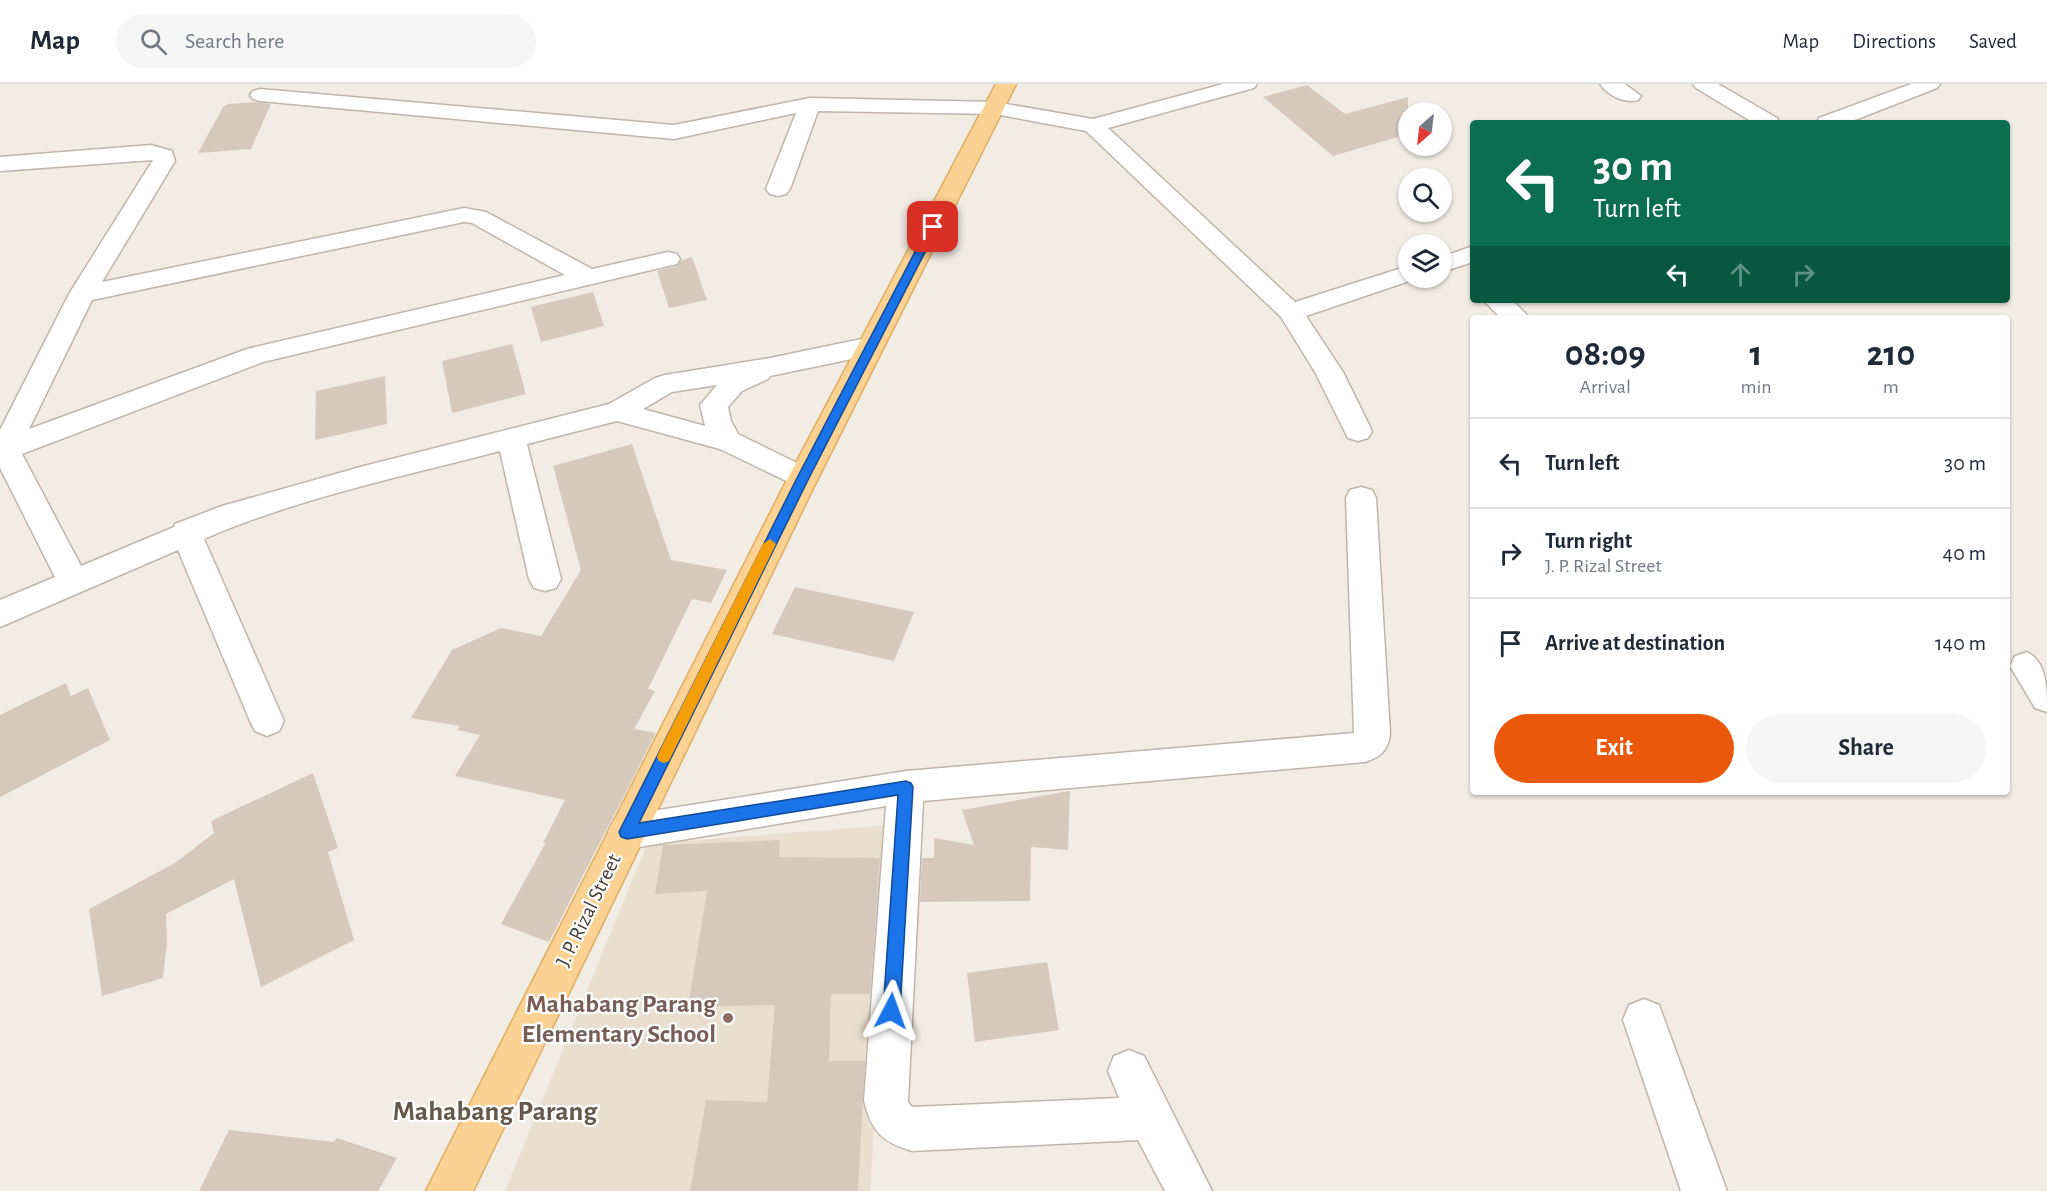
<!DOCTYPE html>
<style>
body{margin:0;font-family:"Alegreya Sans",sans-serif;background:#f6f6f7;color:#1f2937;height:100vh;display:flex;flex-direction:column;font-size:22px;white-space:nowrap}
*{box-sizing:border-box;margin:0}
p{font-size:20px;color:#747a83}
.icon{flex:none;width:33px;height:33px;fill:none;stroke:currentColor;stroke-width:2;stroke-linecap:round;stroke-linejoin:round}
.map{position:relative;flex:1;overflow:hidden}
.details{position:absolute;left:1470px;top:231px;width:540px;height:480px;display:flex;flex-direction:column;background:#fff;border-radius:6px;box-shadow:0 2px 4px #0004}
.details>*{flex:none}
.banner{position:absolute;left:1470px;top:36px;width:540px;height:183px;border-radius:6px;box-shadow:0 2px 4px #0004;background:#0b6e4f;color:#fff;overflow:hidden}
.needle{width:39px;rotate:208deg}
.controls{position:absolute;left:1398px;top:18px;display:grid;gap:12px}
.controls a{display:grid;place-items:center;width:54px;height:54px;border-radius:50%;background:#fff;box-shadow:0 2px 4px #0004;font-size:30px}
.pin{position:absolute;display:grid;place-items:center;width:51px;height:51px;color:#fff;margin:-26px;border-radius:12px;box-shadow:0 3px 9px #0006}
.me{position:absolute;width:66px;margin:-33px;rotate:4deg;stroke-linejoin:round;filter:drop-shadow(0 0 4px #0008)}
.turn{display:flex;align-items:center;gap:21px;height:126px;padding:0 24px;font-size:27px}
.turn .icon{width:78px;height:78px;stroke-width:2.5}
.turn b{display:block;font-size:42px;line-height:51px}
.lanes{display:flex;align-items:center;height:57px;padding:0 24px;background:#0003;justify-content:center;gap:30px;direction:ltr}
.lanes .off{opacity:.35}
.eta{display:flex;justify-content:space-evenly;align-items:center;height:102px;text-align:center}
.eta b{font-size:36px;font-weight:600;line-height:42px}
.button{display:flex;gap:12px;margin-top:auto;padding:12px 24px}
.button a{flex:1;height:69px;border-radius:36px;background:#ea580c;color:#fff;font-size:24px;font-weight:600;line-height:69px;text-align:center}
.button a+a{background:#f6f6f7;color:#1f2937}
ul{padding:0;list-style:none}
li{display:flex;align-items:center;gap:18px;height:90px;padding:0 24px;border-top:2px solid #e0e1e3}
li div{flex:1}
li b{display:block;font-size:22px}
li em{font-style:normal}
header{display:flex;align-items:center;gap:36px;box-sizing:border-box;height:84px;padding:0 30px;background:#fff;border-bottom:2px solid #e0e1e3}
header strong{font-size:28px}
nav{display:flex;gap:33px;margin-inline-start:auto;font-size:21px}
.search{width:420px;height:54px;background:#f6f6f7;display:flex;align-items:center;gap:15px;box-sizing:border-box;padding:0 21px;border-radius:33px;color:#747a83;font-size:22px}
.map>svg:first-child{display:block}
.education{fill:#eadfce}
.building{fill:#d6c9bc}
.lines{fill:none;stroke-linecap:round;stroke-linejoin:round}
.minor-casing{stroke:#bfb5aa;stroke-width:3}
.major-casing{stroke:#e0ad63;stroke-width:3}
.minor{fill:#fff;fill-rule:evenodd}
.major{fill:#fcd293;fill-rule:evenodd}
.route{fill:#1a73e8;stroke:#114b97;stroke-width:1.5}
.slow{fill:#f59e0b}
.education-dot{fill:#8d6e63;stroke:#fff;stroke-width:2}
.labels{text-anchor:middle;stroke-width:4.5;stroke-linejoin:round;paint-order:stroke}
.street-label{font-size:21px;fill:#433c34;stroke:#fff}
.near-education-label{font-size:26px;font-weight:bold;fill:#785e54;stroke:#fff;text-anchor:end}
.near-quarter-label{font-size:28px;font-weight:bold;fill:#66584b;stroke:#fff}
</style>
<header>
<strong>Map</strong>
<div class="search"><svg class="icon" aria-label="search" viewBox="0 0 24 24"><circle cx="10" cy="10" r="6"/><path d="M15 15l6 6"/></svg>Search here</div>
<nav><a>Map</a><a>Directions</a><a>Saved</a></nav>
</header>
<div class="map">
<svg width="2047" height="1107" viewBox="0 0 2047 1107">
<rect width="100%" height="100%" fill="#f1ece4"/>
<polygon class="education" points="892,741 870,1107 505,1107 647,760"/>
<g class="building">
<polygon points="1307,1 1345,30 1408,13 1408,50 1333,72 1263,13"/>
<polygon points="256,18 271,20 251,65 198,69 223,23 228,20"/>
<polygon points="692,173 707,216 669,224 657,187 677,182 682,176"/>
<polygon points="593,208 604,242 541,258 531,223"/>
<polygon points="512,260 526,310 452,329 442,277"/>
<polygon points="385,292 387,340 315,356 316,307"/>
<polygon points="632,360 671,476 727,486 711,519 692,515 648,605 655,607 634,645 656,649 549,858 501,840 546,758 543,759 565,716 455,692 480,651 457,646 460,642 411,634 452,566 501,544 541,552 581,486 553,382"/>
<polygon points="795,503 914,528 894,577 772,550"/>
<polygon points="66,599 71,612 88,604 110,656 0,713 0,631"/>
<polygon points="313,689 338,764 328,768 354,856 261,903 234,795 166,830 167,859 163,894 102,912 89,825 175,779 214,749 211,737"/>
<polygon points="1070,707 1068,766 1031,763 1030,817 920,818 922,774 934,774 934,754 974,761 962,726"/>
<polygon points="780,756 779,773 880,774 870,910 831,910 829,977 865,977 858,1107 690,1107 706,1016 767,1018 775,921 688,923 707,807 655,810 663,761"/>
<polygon points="1047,878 1059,946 975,958 967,889"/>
<polygon points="229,1046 334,1058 337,1054 397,1074 378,1107 199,1107"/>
</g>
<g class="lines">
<g class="minor-casing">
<g id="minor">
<polygon points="1223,0 1257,0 1254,4 1108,44 1295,218 1408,182 1408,194 1418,194 1306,232 1343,288 1372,347 1368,354 1358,357 1348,354 1315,288 1281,233 1086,47 995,30 818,27 790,105 786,110 778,112 770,110 766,105 796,29 674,55 260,17 253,15 250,11 253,7 260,5 674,41 810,14 995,18 1093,35"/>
<path d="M1600 0H1625L1641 12 1638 16C1625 20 1607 11 1600 0Z"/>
<polygon points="1693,0 1718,0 1777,34 1780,39 1754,39 1696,4"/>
<polygon points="1911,0 1940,0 1937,4 1847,39 1816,39 1819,34"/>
<path d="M151 61 172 67 175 77 102 198 464 124 486 128 592 185 668 168 677 170 680 175 677 180 668 182 263 278 22 370 81 482 174 443 175 440 222 422 364 382 609 320 655 294 665 291 770 274 871 253 880 256 884 262 880 268 871 271 770 292 768 295 742 307 728 323 731 337 738 350 813 387 818 394 813 401 803 405 720 365 617 337 527 360 561 495 556 504 545 507 534 504 529 495 500 367C401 393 298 414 204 455L284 637 279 647 267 652 255 647 250 637 178 466 0 543V516L55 493 0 384V346L69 210 153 76 0 87V73ZM464 138 472 139 565 191 247 265 29 345 92 216ZM717 301 700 321 705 342 643 325 672 308Z"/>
<polygon points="1473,162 1473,178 1442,188 1442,173"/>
<polygon points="1483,216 1512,216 1530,234 1501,234"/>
<path d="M1361 403 1372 406 1376 414 1390 650C1388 667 1380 673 1365 678L923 717 908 1018 912 1023 1119 1014 1108 987 1114 972 1129 966 1144 972 1212 1107H1165L1138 1056 912 1067C882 1058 872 1048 864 1017L886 722 627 765 614 760 608 748 614 736 627 731 906 687 1354 649 1346 414 1350 406Z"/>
<path d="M2027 568C2047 578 2047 604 2047 628L2035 624 2010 582 2015 572Z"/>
<polygon points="1644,915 1659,921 1727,1107 1681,1107 1623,936 1629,921"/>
</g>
</g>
<g class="major-casing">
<polygon id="major" points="996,0 1016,0 818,394 473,1107 426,1107 788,394"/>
</g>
<use href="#minor" class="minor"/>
<use href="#major" class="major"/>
</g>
<polygon class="route" points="933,140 938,143 809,394 639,739 906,697 911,699 913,703 900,927 897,933 891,936 885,933 883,927 898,711 627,755 621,753 619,748 797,394 928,143"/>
<polygon class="slow" points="770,455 776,460 669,677 664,679 659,677 657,673 659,668 763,460"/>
<circle class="education-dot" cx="728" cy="934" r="6"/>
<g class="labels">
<g class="street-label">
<text transform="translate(588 826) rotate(-64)" y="7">J. P. Rizal Street</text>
</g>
<g class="near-education-label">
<text x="716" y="928">Mahabang Parang<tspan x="716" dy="30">Elementary School</tspan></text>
</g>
<g class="near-quarter-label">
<text x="495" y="1036">Mahabang Parang</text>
</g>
</g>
</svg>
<div class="controls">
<a><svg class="needle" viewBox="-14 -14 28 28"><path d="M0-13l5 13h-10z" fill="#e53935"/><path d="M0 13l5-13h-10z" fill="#747a83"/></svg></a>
<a><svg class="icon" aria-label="search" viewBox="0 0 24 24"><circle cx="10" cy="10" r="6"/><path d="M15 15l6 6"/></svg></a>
<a><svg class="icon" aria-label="layers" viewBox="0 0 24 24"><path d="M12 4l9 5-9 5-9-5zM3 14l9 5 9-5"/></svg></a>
</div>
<div class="pin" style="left:933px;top:143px;background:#d93025"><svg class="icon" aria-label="arrive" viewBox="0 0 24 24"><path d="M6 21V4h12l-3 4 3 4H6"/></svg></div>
<svg class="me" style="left:891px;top:927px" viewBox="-20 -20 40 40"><path d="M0-17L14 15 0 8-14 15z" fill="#1a73e8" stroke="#fff" stroke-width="4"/></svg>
<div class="banner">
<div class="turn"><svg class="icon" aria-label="left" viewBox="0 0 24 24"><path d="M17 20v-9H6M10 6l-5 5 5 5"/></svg><div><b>30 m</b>Turn left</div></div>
<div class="lanes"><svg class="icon" aria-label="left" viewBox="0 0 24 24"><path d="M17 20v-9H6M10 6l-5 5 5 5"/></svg><svg class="icon off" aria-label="ahead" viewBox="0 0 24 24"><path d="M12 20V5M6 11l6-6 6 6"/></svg><svg class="icon off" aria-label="right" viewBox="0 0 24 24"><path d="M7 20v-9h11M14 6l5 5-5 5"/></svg></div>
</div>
<section class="details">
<div class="eta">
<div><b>08:09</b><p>Arrival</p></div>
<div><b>1</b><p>min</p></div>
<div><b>210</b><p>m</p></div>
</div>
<ul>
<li><svg class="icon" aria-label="left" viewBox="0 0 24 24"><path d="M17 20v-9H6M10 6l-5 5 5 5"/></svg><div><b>Turn left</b></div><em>30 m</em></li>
<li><svg class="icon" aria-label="right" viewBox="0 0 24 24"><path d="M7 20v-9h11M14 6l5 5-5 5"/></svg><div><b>Turn right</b><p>J. P. Rizal Street</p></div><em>40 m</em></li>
<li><svg class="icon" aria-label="arrive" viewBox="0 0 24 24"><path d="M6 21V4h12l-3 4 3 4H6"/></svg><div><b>Arrive at destination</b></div><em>140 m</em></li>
</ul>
<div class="button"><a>Exit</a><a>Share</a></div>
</section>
</div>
